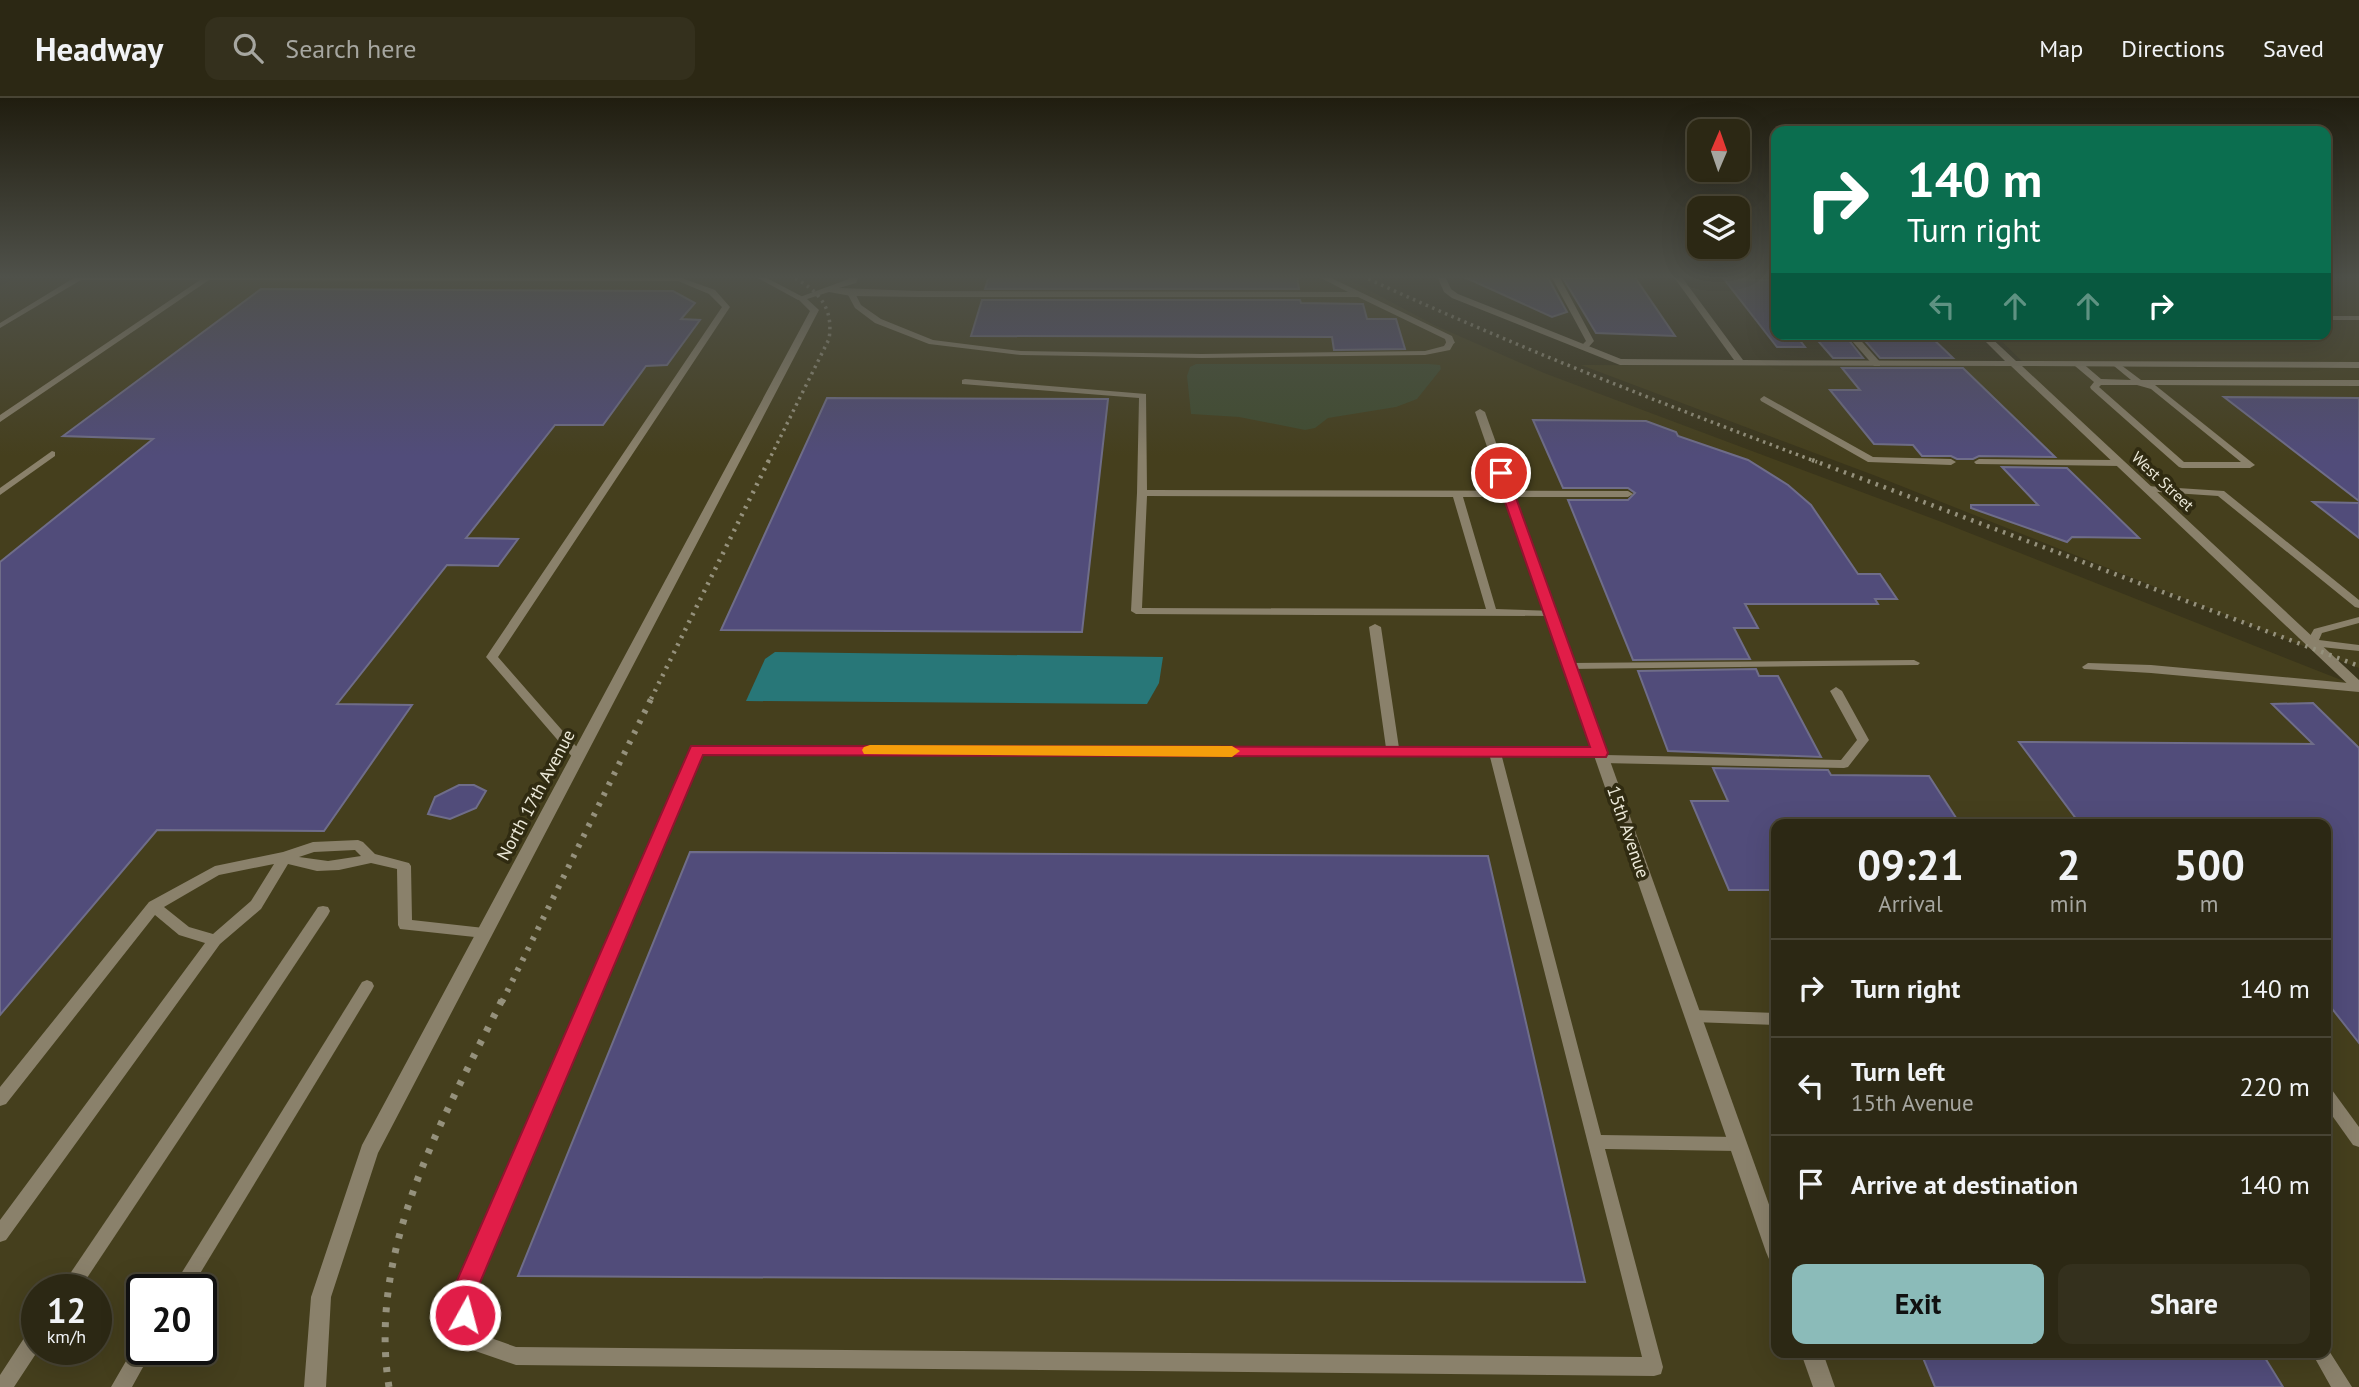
<!DOCTYPE html>
<style>
body{margin:0;font-family:"PT Sans",sans-serif;background:#34301d;color:#f1f3f6;height:100vh;display:flex;flex-direction:column;font-size:26px;white-space:nowrap}
*{box-sizing:border-box;margin:0}
p{font-size:23px;color:#a6a6a0}
.icon{flex:none;width:38px;height:38px;fill:none;stroke:currentColor;stroke-width:2;stroke-linecap:round;stroke-linejoin:round}
.map{position:relative;flex:1;overflow:hidden}
.panel{position:absolute;left:1771px;top:721px;width:560px;height:539px;display:flex;flex-direction:column;background:#2c2814;border-radius:14px;box-shadow:0 7px 28px #0002,0 0 0 2px #484434}
.panel>*{flex:none}
.hud{position:absolute;left:1771px;top:28px;width:560px;height:214px;border-radius:14px;box-shadow:0 7px 28px #0002,0 0 0 2px #484434;background:#0b6e4f;color:#fff;overflow:hidden}
.needle{width:46px;rotate:2deg}
.fabs{position:absolute;left:1687px;top:21px;display:grid;gap:14px}
.fabs a{display:grid;place-items:center;width:63px;height:63px;border-radius:14px;background:#2c2814;box-shadow:0 7px 28px #0002,0 0 0 2px #484434;font-size:35px}
.speed{position:absolute;left:21px;top:1176px;display:flex;gap:14px;font-size:35px;font-weight:700;text-align:center}
.speed>*{display:grid;place-content:center;width:91px;height:91px;border-radius:50%;background:#2c2814;box-shadow:0 7px 28px #0002,0 0 0 2px #484434;line-height:1}
.speed small{font-size:18px;font-weight:400}
.speed .limit{border:4px solid #111;border-radius:10px;background:#fff;color:#111}
.pin{position:absolute;display:grid;place-items:center;width:60px;height:60px;color:#fff;margin:-30px;border:4px solid #fff;border-radius:50%;box-shadow:0 2px 7px #0007}
.me{position:absolute;width:77px;margin:-38px;rotate:7deg;stroke-linejoin:round;filter:drop-shadow(0 0 5px #0008)}
.turn{display:flex;align-items:center;gap:24px;height:147px;padding:0 21px;font-size:32px}
.turn .icon{width:91px;height:91px;stroke-width:2.5}
.turn b{display:block;font-size:49px;line-height:60px}
.lanes{display:flex;align-items:center;height:66px;padding:0 21px;background:#0003;justify-content:center;gap:35px;direction:ltr}
.lanes .off{opacity:.35}
.eta{display:flex;justify-content:space-evenly;align-items:center;height:119px;text-align:center}
.eta b{font-size:42px;font-weight:700;line-height:49px}
.button{display:flex;gap:14px;margin-top:auto;padding:14px 21px}
.button a{flex:1;height:80px;border-radius:14px;background:#8bbbb9;color:#111;font-size:28px;font-weight:700;line-height:80px;text-align:center}
.button a+a{background:#34301d;color:#f1f3f6}
ul{padding:0;list-style:none}
li{display:flex;align-items:center;gap:21px;height:98px;padding:0 21px;border-top:2px solid #484434}
li div{flex:1}
li b{display:block;font-size:26px}
li em{font-style:normal}
header{display:flex;align-items:center;gap:42px;box-sizing:border-box;height:98px;padding:0 35px;background:#2c2814;border-bottom:2px solid #484434}
header strong{font-size:33px}
nav{display:flex;gap:38px;margin-inline-start:auto;font-size:24px}
.search{width:490px;height:63px;background:#34301d;display:flex;align-items:center;gap:18px;box-sizing:border-box;padding:0 24px;border-radius:14px;color:#a6a6a0;font-size:26px}
.map>svg:first-child{display:block}
.built{fill:#453f1d;fill-rule:evenodd}
.green{fill:#404c30}
.water{fill:#287778}
.building{fill:#514c7a;stroke:#6f6d89;stroke-width:2}
.lines{fill:none;stroke-linecap:round;stroke-linejoin:round}
.service{fill:#8a816b;fill-rule:evenodd}
.minor{fill:#8a816b;fill-rule:evenodd}
.rail-far3{stroke:#95917c;stroke-width:3.5;stroke-dasharray:2.5 4.5;stroke-linecap:butt}
.rail-far2{stroke:#95917c;stroke-width:4.5;stroke-dasharray:2.5 6;stroke-linecap:butt}
.rail-far1{stroke:#95917c;stroke-width:6;stroke-dasharray:3.5 8;stroke-linecap:butt}
.rail{stroke:#95917c;stroke-width:7;stroke-dasharray:5 10;stroke-linecap:butt}
.route{fill:#e11d48;stroke:#92132f;stroke-width:2}
.slow{fill:#f59e0b}
.labels{text-anchor:middle;stroke-width:7;stroke-linejoin:round;paint-order:stroke}
.far-street-label{font-size:16px;fill:#ece9d9;stroke:#302b11}
.street-label{font-size:18px;fill:#ece9d9;stroke:#302b11}
</style>
<header>
<strong>Headway</strong>
<div class="search"><svg class="icon" aria-label="search" viewBox="0 0 24 24"><circle cx="10" cy="10" r="6"/><path d="M15 15l6 6"/></svg>Search here</div>
<nav><a>Map</a><a>Directions</a><a>Saved</a></nav>
</header>
<div class="map">
<svg width="2359" height="1289" viewBox="0 0 2359 1289">
<rect width="100%" height="100%" fill="#3a351b"/>
<g class="built">
<path d="M17 178H1343L1434 227 1544 275 1939 423 2359 589V1289H0V188ZM1776 726H2326V1255H1776ZM37 1192H96V1251H37ZM142 1192H201V1251H142Z"/>
<polygon points="2326,178 2359,178 2359,570 1876,378 1581,267 2027,268 1994,236 2326,236"/>
</g>
<polygon class="green" points="1196,266 1429,266 1440,267 1441,271 1417,301 1396,309 1328,320 1315,330 1305,332 1239,319 1191,316 1187,278 1190,269"/>
<polygon class="water" points="775,554 1163,559 1159,585 1147,606 746,603 765,561"/>
<g class="building">
<polygon points="989,178 1297,178 1299,191 985,191"/>
<polygon points="1462,178 1547,178 1567,214 1552,219"/>
<polygon points="1602,178 1634,178 1675,238 1596,235 1563,180 1603,180"/>
<polygon points="1724,181 1776,182 1776,236 1795,236 1805,249 1777,249"/>
<polygon points="261,191 673,193 695,205 681,221 700,222 667,267 646,268 603,327 555,327 466,440 518,441 498,468 447,467 337,606 412,607 324,733 157,732 0,917 0,464 153,341 63,338"/>
<polygon points="982,202 1300,202 1301,205 1363,206 1367,221 1396,221 1405,251 1334,252 1332,239 971,238"/>
<polygon points="1812,236 1844,236 1863,260 1833,260"/>
<polygon points="1859,236 1928,236 1953,260 1880,260"/>
<polygon points="1842,270 1963,270 2055,359 1979,358 1973,361 1957,361 1951,358 1922,358 1913,347 1874,346 1830,292 1860,292"/>
<polygon points="2224,299 2359,300 2359,403"/>
<polygon points="827,300 1108,301 1082,534 721,532"/>
<polygon points="1533,322 1646,323 1676,334 1678,338 1748,362 1788,387 1811,407 1858,476 1880,476 1897,501 1875,501 1878,506 1745,506 1758,530 1734,530 1750,561 1633,562 1568,402 1628,402 1635,395 1628,390 1563,390"/>
<polygon points="2002,369 2067,370 2139,440 2072,439 2067,444 1971,410 1971,407 2038,407"/>
<polygon points="2313,404 2359,405 2359,440"/>
<polygon points="1756,571 1759,578 1778,578 1821,659 1668,653 1638,573"/>
<polygon points="2313,605 2359,650 2359,945 2326,903 2326,726 2080,726 2019,644 2313,646 2272,606"/>
<polygon points="1713,670 1828,672 1831,677 1929,678 1960,726 1776,726 1776,792 1729,792 1691,703 1728,703"/>
<polygon points="459,687 474,687 486,693 476,710 450,721 428,716 435,699"/>
<polygon points="690,754 1488,758 1585,1184 518,1178"/>
<polygon points="1921,1255 2262,1255 2283,1289 1935,1289"/>
</g>
<g class="lines">
<g class="service">
<polygon points="77,178 679,179 715,192 730,209 498,559 582,655 584,658 582,661 574,661 486,559 722,209 709,196 678,183 209,182 0,324 0,317 200,182 81,182 0,230 0,225"/>
<polygon points="754,178 763,178 805,200 798,202"/>
<polygon points="1551,178 1559,178 1594,243 1586,252 1579,250 1586,243"/>
<polygon points="848,193 854,193 861,207 881,221 933,242 1021,253 1202,256 1425,253 1444,248 1447,243 1454,245 1450,252 1425,257 1202,260 1021,257 929,246 875,225 855,210 847,195"/>
<rect x="2326" y="218" width="33" height="4"/>
<polygon points="1846,236 1855,236 1880,264 1880,268 1874,268"/>
<path d="M2075 264H2081L2101 281 2131 282 2114 268V264H2117L2141 282H2359V288L2155 287 2255 367 2250 370H2182L2179 369 2091 291 2090 289 2094 284 2075 268ZM2101 287H2137L2151 291 2241 364H2184L2099 289Z"/>
<path d="M965 281 1146 296 1147 392 1628 393 1633 396 1628 399H1463L1496 511 1554 513 1555 515 1550 518 1136 516 1131 513 1137 395 1139 300 962 286V282ZM1147 398 1453 399 1486 511 1142 510Z"/>
<polygon points="1764,298 1873,359 1951,361 1956,364 1951,367 1868,364 1761,303 1760,301"/>
<polygon points="52,353 55,354 55,358 0,397 0,390"/>
<polygon points="1979,361 2120,362 2125,365 2120,368 1976,366 1974,364"/>
<polygon points="2147,388 2224,393 2359,502 2359,510 2355,509 2218,398 2144,393 2144,389"/>
<polygon points="2359,519 2359,525 2322,535 2319,542 2359,547 2359,553 2312,548 2306,545 2314,531"/>
<path d="M1375 526 1381 529 1399 650 1600 651 1604 652 1605 657 1841 662 1857 642 1830 593 1836 589 1842 593 1869 642 1848 669 1844 670 1602 665 1598 664 1597 659H1502L1601 1037 1738 1039 1744 1041 1746 1046 1744 1051 1738 1053 1605 1051 1663 1269 1661 1276 1654 1278 516 1267 458 1247 456 1240 455 1194 693 649 1386 650 1369 529ZM701 656 1490 659 1642 1259 516 1249 474 1234 473 1194Z"/>
<polygon points="1914,562 1920,565 1918,567 1569,571 1563,568 1569,565"/>
<polygon points="2088,565 2151,567 2359,586 2359,594 2151,575 2084,571 2082,569"/>
<path d="M358 742 363 744 375 756 409 765 411 768 412 822 484 830 489 831 491 835 489 839 484 840 400 831 398 827 397 771 371 765 339 772 317 773 288 766 261 811 220 846 6 1142 0 1144V1122L205 845 179 837 155 817 6 1006 0 1008V989L149 804 215 768 283 754 313 744ZM355 752 361 758 328 763 299 759 314 754ZM274 766 251 803 213 836 189 829 164 809 219 777Z"/>
<polygon points="323,808 328,809 330,813 328,817 79,1192 59,1192 318,809"/>
<polygon points="367,882 372,884 374,888 372,892 190,1192 171,1192 362,884"/>
<polygon points="1693,912 1776,915 1776,927 1693,924 1688,922 1685,918 1688,914"/>
<polygon points="2326,990 2332,992 2359,1029 2359,1049 2353,1047 2326,1009"/>
<polygon points="37,1229 37,1251 39,1251 14,1289 0,1289 0,1277 30,1231"/>
<polygon points="142,1243 142,1251 153,1251 132,1289 111,1289 137,1244"/>
<polygon points="2326,1248 2352,1289 2331,1289 2312,1255 2326,1255"/>
</g>
<g class="minor">
<polygon points="851,178 859,178 856,185 839,190 919,193 1348,194 1317,178 1327,178 1452,238 1455,245 1447,247 1445,241 1358,199 919,199 851,198 829,194 807,201 819,212 378,1055 331,1199 326,1289 304,1289 311,1199 362,1047 810,213 797,200 849,181"/>
<polygon points="1437,178 1445,178 1451,191 1458,196 1621,261 1734,262 1673,178 1681,178 1743,262 2005,263 1978,236 1987,236 2016,263 2359,264 2359,270 2022,268 2359,582 2359,593 2354,592 2011,268 1620,267 1452,200 1444,194"/>
<polygon points="1480,311 1485,314 1776,1126 1776,1164 1769,1161 1766,1154 1475,314"/>
<polygon points="1801,1255 1823,1255 1835,1289 1813,1289"/>
</g>
<g class="rail-far3">
<path d="M1362 178C1511 247 1663 306 1817 364"/>
<path d="M768 364 829 241C834 209 818 192 791 178"/>
</g>
<g class="rail-far2">
<polyline points="1812,362 2359,568"/>
<polyline points="651,601 769,362"/>
</g>
<polyline class="rail-far1" points="502,904 652,599"/>
<path class="rail" d="M389 1289C367 1150 443 1021 502 902"/>
</g>
<linearGradient id="sky" x2="0" y2="1"><stop stop-color="#201d0f"/><stop offset="0.5" stop-color="#4f514a"/><stop offset="1" stop-color="#4f514a" stop-opacity="0"/></linearGradient>
<rect width="2359" height="358" fill="url(#sky)"/>
<polygon class="route" points="1501,372 1507,375 1608,655 1606,659 703,657 476,1194 477,1217 473,1225 465,1229 456,1225 453,1217 452,1194 691,648 1590,649 1495,375"/>
<polygon class="slow" points="870,647 1232,648 1240,653 1232,659 864,656 862,652 864,649"/>
<g class="labels">
<g class="far-street-label">
<text transform="translate(2163 383) rotate(43)" y="6">West Street</text>
</g>
<g class="street-label">
<text transform="translate(536 697) rotate(-62)" y="6">North 17th Avenue</text>
<text transform="translate(1628 734) rotate(71)" y="6">15th Avenue</text>
</g>
</g>
</svg>
<div class="fabs">
<a><svg class="needle" viewBox="-14 -14 28 28"><path d="M0-13l5 13h-10z" fill="#e53935"/><path d="M0 13l5-13h-10z" fill="#a6a6a0"/></svg></a>
<a><svg class="icon" aria-label="layers" viewBox="0 0 24 24"><path d="M12 4l9 5-9 5-9-5zM3 14l9 5 9-5"/></svg></a>
</div>
<div class="speed"><div>12<small>km/h</small></div><div class="limit">20</div></div>
<div class="pin" style="left:1501px;top:375px;background:#d93025"><svg class="icon" aria-label="arrive" viewBox="0 0 24 24"><path d="M6 21V4h12l-3 4 3 4H6"/></svg></div>
<svg class="me" style="left:465px;top:1217px" viewBox="-20 -20 40 40"><circle r="17" fill="#e11d48" stroke="#fff" stroke-width="3"/><path d="M0-11L8 9 0 5-8 9z" fill="#fff"/></svg>
<div class="hud">
<div class="turn"><svg class="icon" aria-label="right" viewBox="0 0 24 24"><path d="M7 20v-9h11M14 6l5 5-5 5"/></svg><div><b>140 m</b>Turn right</div></div>
<div class="lanes"><svg class="icon off" aria-label="left" viewBox="0 0 24 24"><path d="M17 20v-9H6M10 6l-5 5 5 5"/></svg><svg class="icon off" aria-label="ahead" viewBox="0 0 24 24"><path d="M12 20V5M6 11l6-6 6 6"/></svg><svg class="icon off" aria-label="ahead" viewBox="0 0 24 24"><path d="M12 20V5M6 11l6-6 6 6"/></svg><svg class="icon" aria-label="right" viewBox="0 0 24 24"><path d="M7 20v-9h11M14 6l5 5-5 5"/></svg></div>
</div>
<section class="panel">
<div class="eta">
<div><b>09:21</b><p>Arrival</p></div>
<div><b>2</b><p>min</p></div>
<div><b>500</b><p>m</p></div>
</div>
<ul>
<li><svg class="icon" aria-label="right" viewBox="0 0 24 24"><path d="M7 20v-9h11M14 6l5 5-5 5"/></svg><div><b>Turn right</b></div><em>140 m</em></li>
<li><svg class="icon" aria-label="left" viewBox="0 0 24 24"><path d="M17 20v-9H6M10 6l-5 5 5 5"/></svg><div><b>Turn left</b><p>15th Avenue</p></div><em>220 m</em></li>
<li><svg class="icon" aria-label="arrive" viewBox="0 0 24 24"><path d="M6 21V4h12l-3 4 3 4H6"/></svg><div><b>Arrive at destination</b></div><em>140 m</em></li>
</ul>
<div class="button"><a>Exit</a><a>Share</a></div>
</section>
</div>
